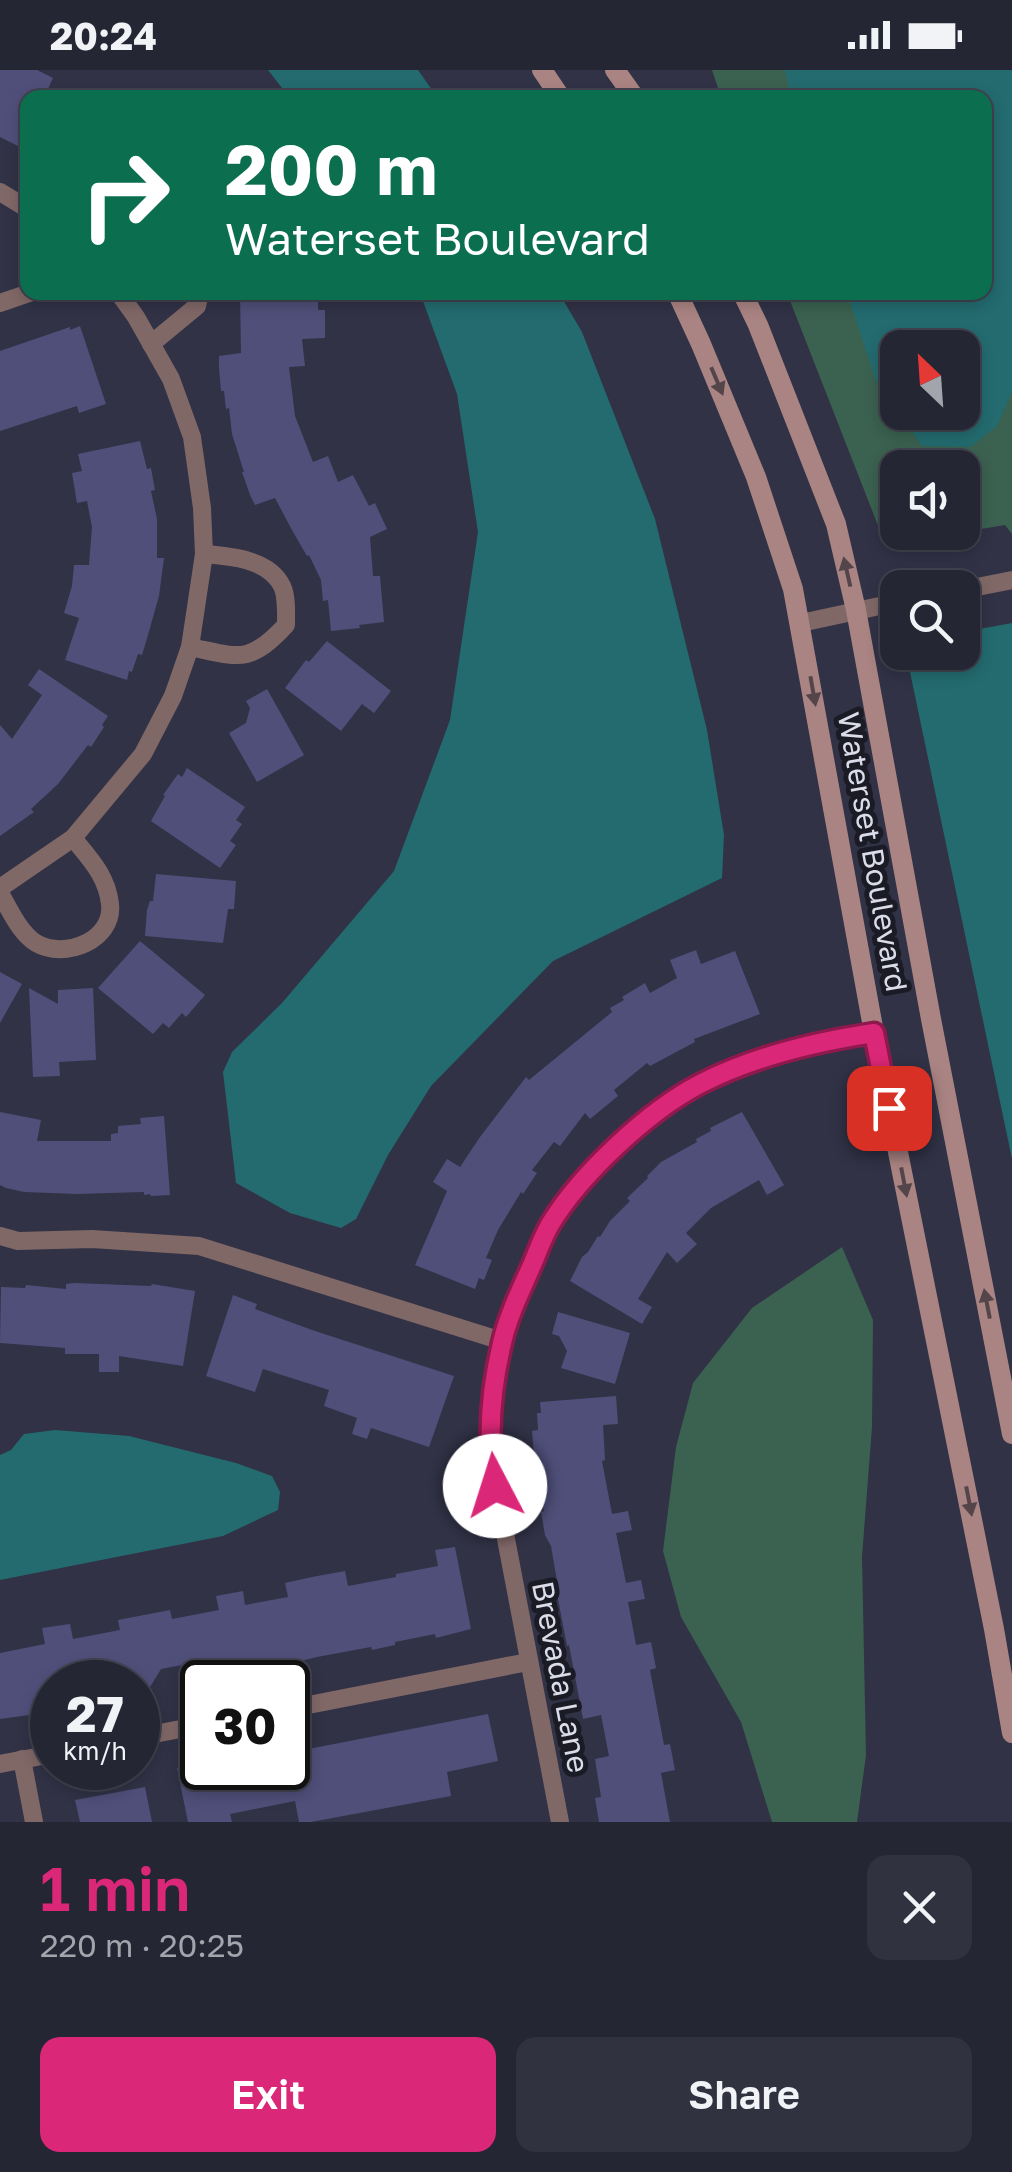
<!DOCTYPE html>
<meta charset="utf-8">
<style>
body{margin:0;font-family:"Golos Text",sans-serif;background:#313240;color:#f1f3f6;height:100vh;display:flex;flex-direction:column;font-size:38px;white-space:nowrap}
*{box-sizing:border-box;margin:0}
p{font-size:32px;color:#a3a5ac}
.icon{flex:none;width:55px;height:55px;fill:none;stroke:currentColor;stroke-width:2;stroke-linecap:round;stroke-linejoin:round}
.map{position:relative;height:1752px;overflow:hidden}
.panel{display:flex;flex-direction:column;background:#252634;flex:1}
.panel>*{flex:none}
.hud{position:absolute;left:20px;top:20px;width:972px;height:210px;border-radius:20px;box-shadow:0 5px 15px #0003,0 0 0 2px #42434f;background:#0b6e4f;color:#fff;overflow:hidden}
.needle{width:65px;rotate:335deg}
.buttons{position:absolute;left:880px;top:260px;display:grid;gap:20px}
.buttons a{display:grid;place-items:center;width:100px;height:100px;border-radius:20px;background:#252634;box-shadow:0 5px 15px #0003,0 0 0 2px #42434f;font-size:50px}
.speed{position:absolute;left:30px;top:1590px;display:flex;gap:20px;font-size:50px;font-weight:700;text-align:center}
.speed>*{display:grid;place-content:center;width:130px;height:130px;border-radius:50%;background:#252634;box-shadow:0 5px 15px #0003,0 0 0 2px #42434f;line-height:1}
.speed small{font-size:25px;font-weight:400}
.speed .limit{border:5px solid #111;border-radius:15px;background:#fff;color:#111}
.pin{position:absolute;display:grid;place-items:center;width:85px;height:85px;color:#fff;margin:-42px;border-radius:20px;box-shadow:0 5px 15px #0006}
.me{position:absolute;width:110px;margin:-55px;rotate:355deg;stroke-linejoin:round;filter:drop-shadow(0 0 8px #0008)}
.turn{display:flex;align-items:center;gap:35px;height:210px;padding:0 40px;font-size:45px}
.turn .icon{width:130px;height:130px;stroke-width:2.5}
.turn b{display:block;font-size:70px;line-height:85px}
.round{display:grid;place-items:center;flex:none;width:105px;height:105px;border-radius:20px;background:#313240}
.overview{display:flex;align-items:center;justify-content:space-between;height:170px;padding:0 40px}
h1{font-size:60px;font-weight:600;line-height:75px;color:#db2777}
.button{display:flex;gap:20px;margin-top:auto;padding:20px 40px}
.button a{flex:1;height:115px;border-radius:20px;background:#db2777;color:#fff;font-size:40px;font-weight:600;line-height:115px;text-align:center}
.button a+a{background:#313240;color:#f1f3f6}
.status{display:flex;justify-content:space-between;align-items:center;height:70px;padding:0 50px;background:#252634;direction:ltr}
.status svg{height:28px;fill:currentColor}
.map>svg:first-child{display:block}
.green{fill:#3b6150;fill-rule:evenodd}
.water{fill:#236b6f}
.building{fill:#4f4f7a}
.lines{fill:none;stroke-linecap:round;stroke-linejoin:round}
.street{stroke:#806867;stroke-width:18}
.secondary{stroke:#aa8483;stroke-width:20}
.oneway{fill:#54454a}
.route-casing{stroke:#8e194d;stroke-width:25}
.route{stroke:#db2777;stroke-width:18}
.labels{text-anchor:middle;stroke-width:10;stroke-linejoin:round;paint-order:stroke}
.street-label{font-size:30px;fill:#dbdce9;stroke:#1a1b24}
</style>
<div class="status"><b>20:24</b><svg viewBox="0 0 49 12"><path d="M0 12V9h3v3zM5 12V6h3v6zM10 12V3h3v9zM15 12V0h3v12zM26 1h20v11H26zM47 4h2v5h-2z"/></svg></div>
<div class="map">
<svg width="1012" height="1752" viewBox="0 0 1012 1752">
<rect width="100%" height="100%" fill="#313246"/>
<g class="green">
<path d="M712 0H1012V464L1005 455 963 462 962 398H898V462L960 463 886 476 787 223 985 222V28L721 27ZM898 278H962V342H898Z"/>
<polygon points="842,1177 873,1250 872,1357 862,1487 866,1685 857,1752 772,1752 741,1652 681,1547 663,1481 676,1377 693,1313 752,1238"/>
</g>
<g class="water">
<polygon points="268,0 418,0 437,27 289,27"/>
<polygon points="785,0 1012,0 1012,322 997,356 970,377 922,376 899,343 962,342 962,278 898,278 897,340 875,308 847,223 985,222 985,28 791,27"/>
<polygon points="420,223 559,223 582,262 655,449 707,660 724,765 722,808 553,891 431,1016 388,1085 356,1149 341,1158 290,1143 236,1113 223,1002 232,982 282,933 394,801 450,650 478,462 457,324"/>
<polygon points="1012,553 1012,1089 906,583 962,582 963,562"/>
<polygon points="55,1360 129,1366 236,1393 272,1406 280,1422 278,1440 223,1466 0,1510 0,1385 11,1380 24,1364"/>
</g>
<g class="building">
<polygon points="0,0 37,0 53,8 44,28 28,28 28,61 20,77 0,67"/>
<polygon points="240,222 318,222 318,240 325,240 325,268 302,269 305,296 289,297 295,346 313,392 328,386 338,412 353,405 369,436 375,433 387,459 370,467 373,506 380,506 384,552 359,555 360,558 331,561 328,530 323,531 321,510 309,485 307,486 293,462 275,428 255,435 250,425 242,402 244,402 232,364 229,338 226,339 224,321 221,321 219,298 219,286 241,283"/>
<polygon points="80,256 106,334 79,343 77,336 0,361 0,281 70,257 70,260"/>
<polygon points="140,371 147,399 151,398 155,420 151,421 157,449 157,488 164,488 159,526 148,565 142,585 138,584 132,602 129,601 127,610 65,590 79,548 64,543 72,516 74,495 89,495 92,457 87,431 77,433 72,403 82,401 78,384"/>
<polygon points="327,571 391,621 374,643 362,634 341,661 285,618 306,590 309,592"/>
<polygon points="39,599 108,646 102,655 104,657 91,677 88,675 58,714 31,739 34,742 0,766 0,655 12,669 42,625 28,615"/>
<polygon points="267,619 304,685 257,712 229,663 246,653 250,638 246,631"/>
<polygon points="187,698 245,737 236,750 242,754 230,771 236,775 220,798 151,751 165,726 163,725 178,704 182,707"/>
<polygon points="156,804 236,811 234,839 228,839 223,873 145,866 147,840 150,831 153,831"/>
<polygon points="140,871 205,925 186,947 182,943 169,958 163,953 153,964 98,918"/>
<polygon points="696,880 701,894 735,881 760,944 694,969 695,972 650,996 647,993 614,1020 618,1026 590,1049 585,1043 560,1076 554,1072 532,1100 537,1103 523,1124 521,1122 498,1160 486,1188 492,1190 484,1210 479,1208 475,1219 415,1195 447,1121 433,1112 447,1089 460,1097 480,1067 526,1007 529,1010 612,942 610,938 624,930 622,927 645,913 650,923 677,908 670,890"/>
<polygon points="0,902 22,914 0,953"/>
<polygon points="29,918 58,934 58,920 93,918 96,990 59,992 60,1006 33,1007"/>
<polygon points="0,1042 41,1050 37,1071 111,1071 111,1064 118,1063 118,1056 141,1054 140,1048 164,1046 170,1125 151,1126 150,1124 144,1125 144,1122 77,1124 24,1122 6,1118 0,1115"/>
<polygon points="742,1042 784,1115 767,1125 759,1110 711,1138 686,1163 697,1174 677,1193 667,1182 638,1229 652,1237 642,1254 570,1211 582,1187 588,1182 598,1166 600,1167 610,1151 630,1131 627,1128 648,1108 647,1106 661,1092 697,1072 696,1069 711,1061 710,1058"/>
<polygon points="75,1213 151,1216 152,1214 195,1221 183,1296 119,1286 119,1302 99,1302 99,1284 65,1284 65,1278 0,1273 1,1217 25,1218 26,1215 66,1219 66,1214"/>
<polygon points="233,1225 257,1234 255,1239 312,1260 454,1306 429,1377 371,1358 367,1369 352,1364 357,1348 324,1336 329,1320 263,1299 255,1322 206,1306"/>
<polygon points="558,1242 630,1263 615,1314 561,1298 567,1281 559,1266 552,1264"/>
<polygon points="616,1326 618,1354 603,1355 605,1390 602,1391 612,1444 628,1441 632,1460 616,1463 626,1513 641,1510 645,1529 628,1532 636,1575 651,1572 656,1598 650,1600 664,1675 670,1674 675,1700 661,1703 670,1752 599,1752 595,1728 601,1727 595,1689 609,1686 601,1645 583,1649 569,1575 567,1576 556,1519 555,1511 557,1511 551,1476 545,1465 541,1442 544,1441 535,1396 532,1361 538,1360 537,1343 541,1343 540,1332"/>
<polygon points="455,1477 471,1559 436,1568 435,1564 395,1572 395,1575 372,1580 371,1577 317,1587 265,1600 265,1598 229,1605 230,1610 202,1612 202,1615 197,1616 193,1593 161,1599 138,1637 138,1612 45,1612 51,1642 0,1649 0,1583 45,1574 42,1558 70,1554 73,1569 120,1560 118,1550 170,1540 172,1549 219,1540 216,1526 243,1521 245,1535 288,1527 285,1513 312,1507 345,1501 348,1516 396,1507 396,1504 438,1496 435,1480"/>
<polygon points="488,1644 498,1691 447,1702 451,1726 311,1752 299,1752 295,1731 230,1744 232,1752 188,1752 177,1698 200,1693 201,1698 288,1698 288,1683"/>
<polygon points="145,1717 152,1752 80,1752 75,1730"/>
</g>
<g class="lines">
<g class="street">
<polyline points="0,122 28,139"/>
<polyline points="0,233 32,222"/>
<polyline points="151,274 197,236 200,222"/>
<polyline points="962,520 1012,510"/>
<polyline points="801,553 898,532"/>
<path d="M190 577C239 587 249 595 286 555 286 544 287 526 282 516 269 489 230 486 204 484"/>
<polyline points="0,818 73,768 143,684 173,626 190,577 204,484 202,438 192,367 171,309 136,247 118,222"/>
<path d="M0 823C10 840 19 862 36 873 65 890 114 870 110 834 107 806 90 789 73 768"/>
<polyline points="0,1166 18,1171 92,1169 199,1176 502,1271"/>
<polyline points="288,1639 528,1592"/>
<polyline points="138,1667 202,1655"/>
<polyline points="22,1689 34,1752"/>
<polyline points="0,1694 52,1684"/>
<path d="M560 1752 490 1385C492 1347 493 1308 502 1271 508 1247 519 1223 529 1201 537 1185 542 1167 552 1153 583 1103 648 1040 700 1014 755 987 814 972 874 963"/>
</g>
<g class="secondary">
<polyline points="542,0 561,28"/>
<polyline points="615,0 635,28"/>
<polyline points="677,222 701,274 756,407 793,519 874,963 994,1559 1012,1663"/>
<polyline points="742,222 758,255 836,454 856,540 931,949 1012,1364"/>
</g>
</g>
<defs><path id="oneway-solid" d="M-6-.8H1V-3.2L6.5 0L1 3.2V.8H-6Z" transform="scale(2.5)"/></defs>
<g class="oneway">
<use href="#oneway-solid" transform="translate(717 311) rotate(67)"/>
<use href="#oneway-solid" transform="translate(847 502) rotate(-103)"/>
<use href="#oneway-solid" transform="translate(813 621) rotate(80)"/>
<use href="#oneway-solid" transform="translate(904 1112) rotate(79)"/>
<use href="#oneway-solid" transform="translate(987 1234) rotate(-101)"/>
<use href="#oneway-solid" transform="translate(969 1431) rotate(79)"/>
</g>
<g class="lines">
<g class="route-casing">
<path id="route" d="M495 1416C487 1370 491 1319 502 1273 508 1246 521 1220 532 1195 538 1181 543 1166 551 1153 581 1104 648 1041 700 1014 754 986 814 972 874 963L889 1038"/>
</g>
<use href="#route" class="route"/>
</g>
<g class="labels">
<g class="street-label">
<text transform="translate(872 782) rotate(80)" y="10">Waterset Boulevard</text>
<text transform="translate(560 1607) rotate(79)" y="10">Brevada Lane</text>
</g>
</g>
</svg>
<div class="buttons">
<a><svg class="needle" viewBox="-14 -14 28 28"><path d="M0-13l5 13h-10z" fill="#e53935"/><path d="M0 13l5-13h-10z" fill="#a3a5ac"/></svg></a>
<a><svg class="icon" aria-label="sound" viewBox="0 0 24 24"><path d="M4 9h4l5-4v14l-5-4H4zM17 9q2 3 0 6"/></svg></a>
<a><svg class="icon" aria-label="search" viewBox="0 0 24 24"><circle cx="10" cy="10" r="6"/><path d="M15 15l6 6"/></svg></a>
</div>
<div class="speed"><div>27<small>km/h</small></div><div class="limit">30</div></div>
<div class="pin" style="left:889px;top:1038px;background:#d93025"><svg class="icon" aria-label="arrive" viewBox="0 0 24 24"><path d="M6 21V4h12l-3 4 3 4H6"/></svg></div>
<svg class="me" style="left:495px;top:1416px" viewBox="-20 -20 40 40"><circle r="19" fill="#fff"/><path d="M0-13L10 11 0 6-10 11z" fill="#db2777"/></svg>
<div class="hud">
<div class="turn"><svg class="icon" aria-label="right" viewBox="0 0 24 24"><path d="M7 20v-9h11M14 6l5 5-5 5"/></svg><div><b>200 m</b>Waterset Boulevard</div></div>
</div>
</div>
<section class="panel">
<div class="overview"><div><h1>1 min</h1><p>220 m · 20:25</p></div><a class="round"><svg class="icon" aria-label="close" viewBox="0 0 24 24"><path d="M6 6l12 12M18 6L6 18"/></svg></a></div>
<div class="button"><a>Exit</a><a>Share</a></div>
</section>
